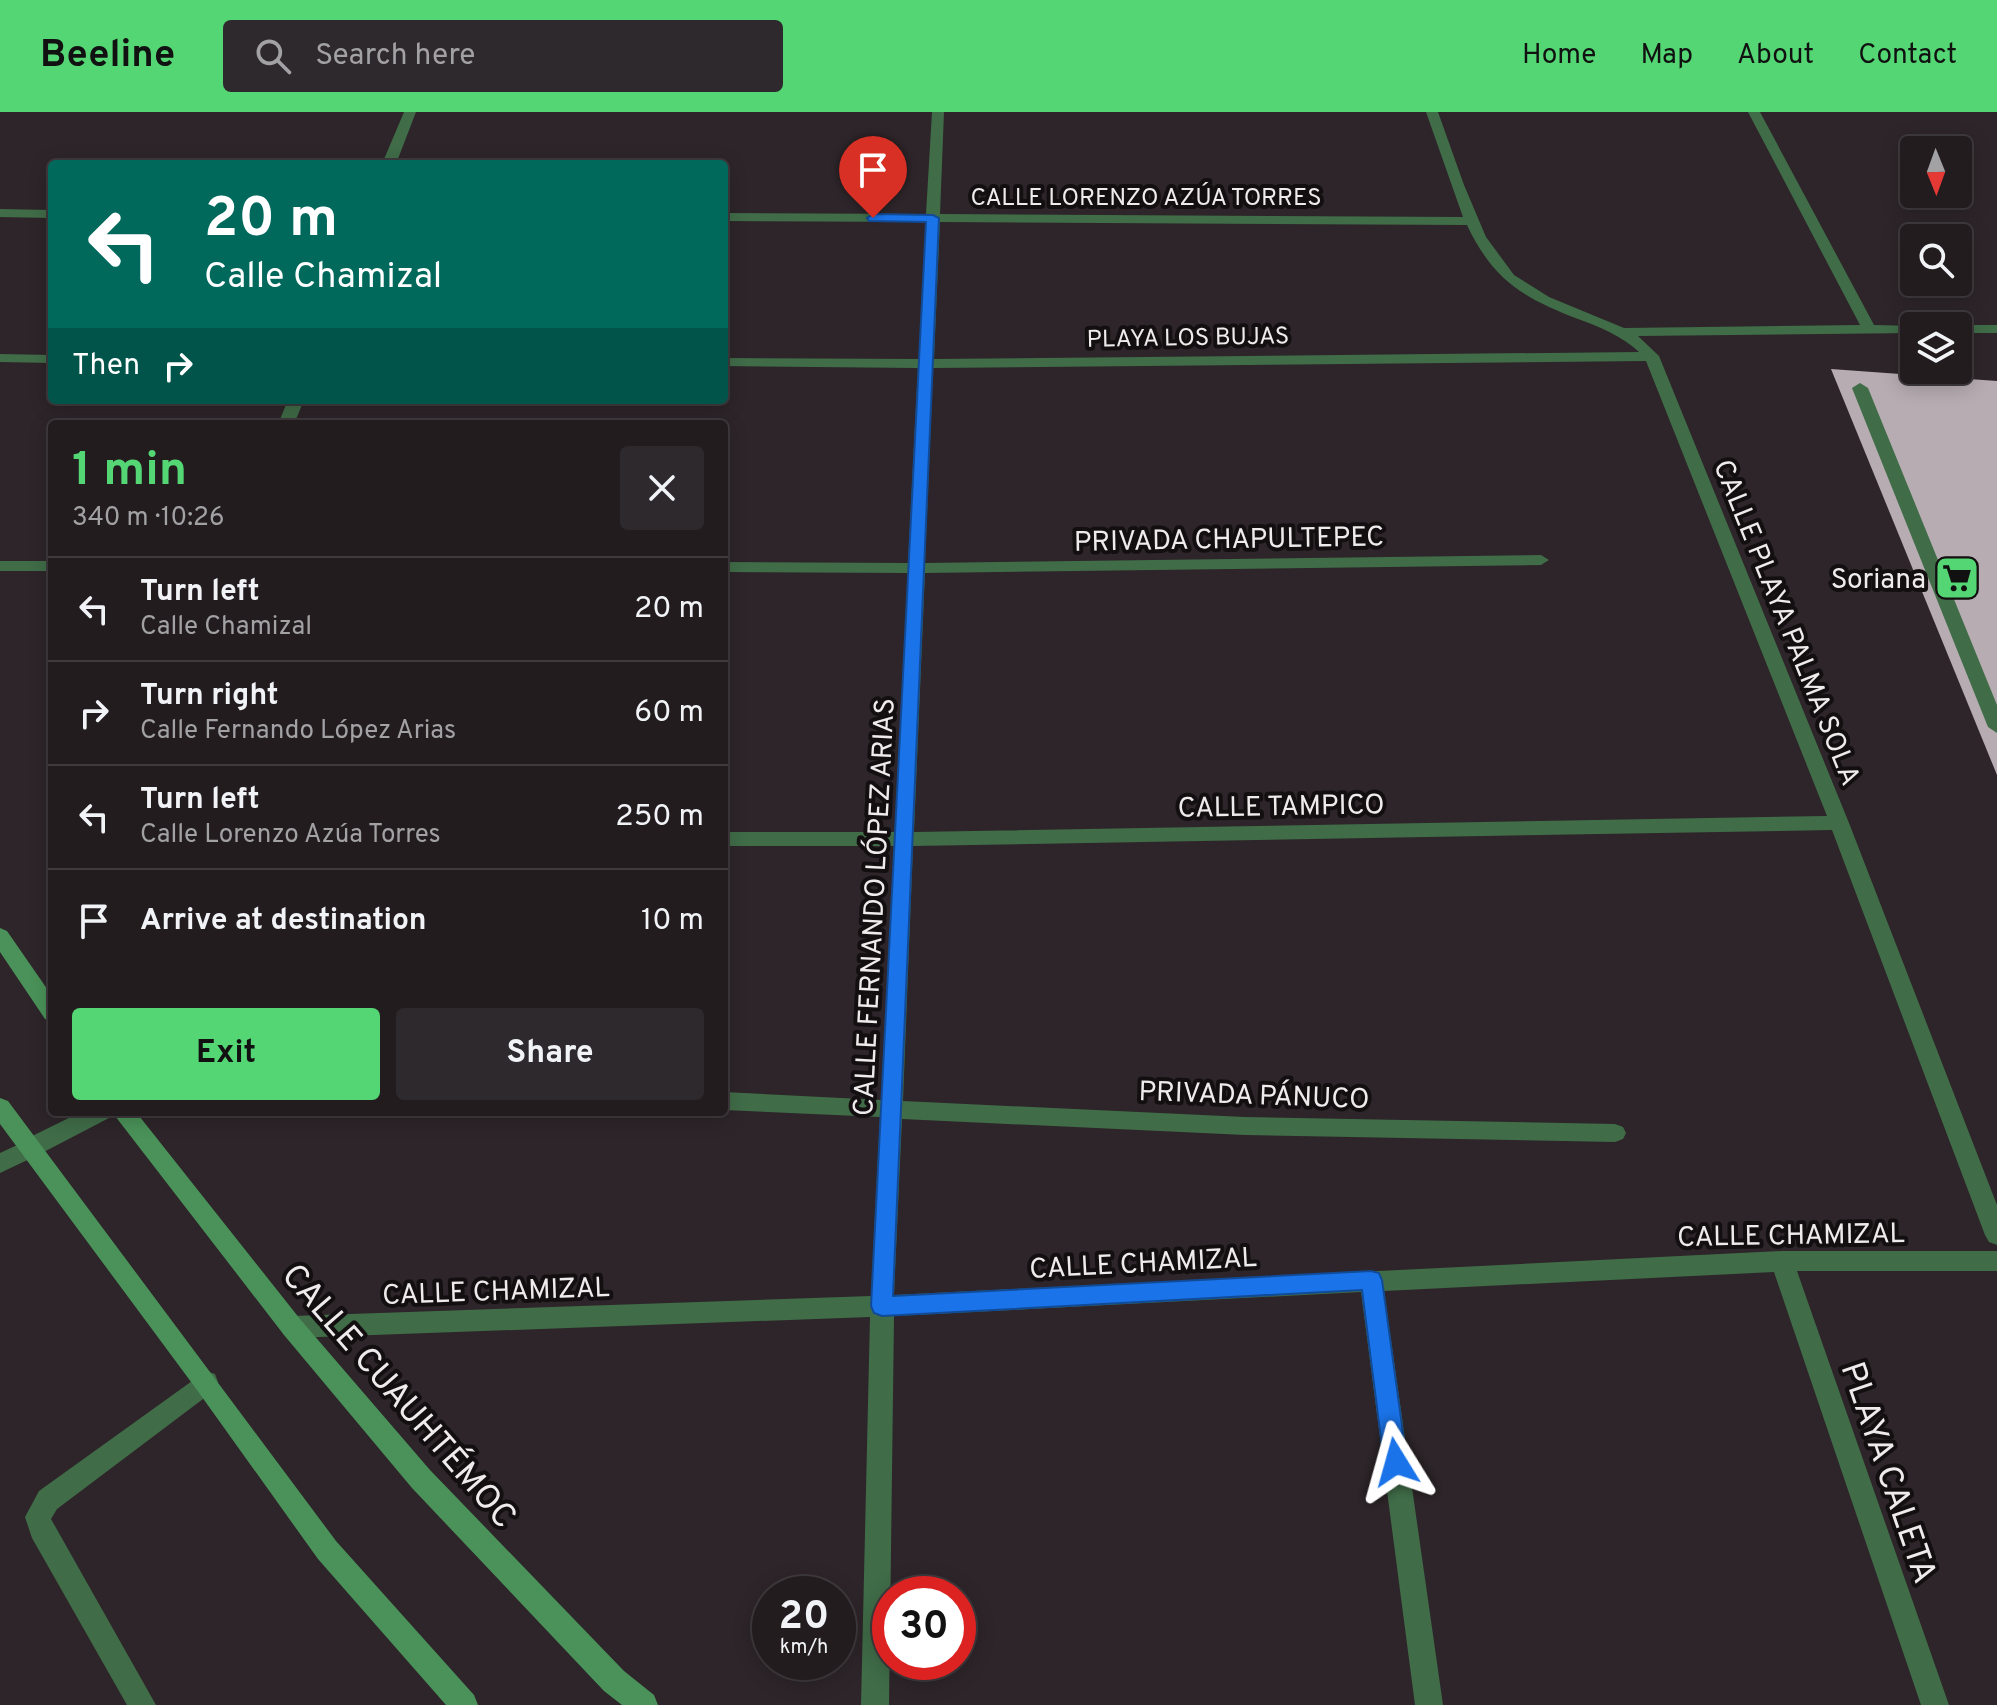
<!DOCTYPE html>
<meta charset="utf-8">
<style>
body{margin:0;font-family:Overpass,sans-serif;background:#2e292c;color:#f1f3f6;height:100vh;display:flex;flex-direction:column;font-size:30px;white-space:nowrap}
*{box-sizing:border-box;margin:0}
p{font-size:26px;color:#a2a1a4}
.icon{flex:none;width:44px;height:44px;fill:none;stroke:currentColor;stroke-width:2;stroke-linecap:round;stroke-linejoin:round}
.map{position:relative;flex:1;overflow:hidden}
.drawer{position:absolute;left:48px;top:308px;width:680px;height:696px;display:flex;flex-direction:column;background:#221c1f;border-radius:8px;box-shadow:0 4px 20px #0003,0 0 0 2px #3f3a3d}
.drawer>*{flex:none}
.hud{position:absolute;left:48px;top:48px;width:680px;height:244px;border-radius:8px;box-shadow:0 4px 20px #0003,0 0 0 2px #3f3a3d;background:#00695c;color:#fff;overflow:hidden}
.needle{width:52px;rotate:179deg}
.buttons{position:absolute;left:1900px;top:24px;display:grid;gap:16px}
.buttons a{display:grid;place-items:center;width:72px;height:72px;border-radius:8px;background:#221c1f;box-shadow:0 4px 20px #0003,0 0 0 2px #3f3a3d;font-size:40px}
.speed{position:absolute;left:752px;top:1464px;display:flex;gap:16px;font-size:40px;font-weight:700;text-align:center}
.speed>*{display:grid;place-content:center;width:104px;height:104px;border-radius:50%;background:#221c1f;box-shadow:0 4px 20px #0003,0 0 0 2px #3f3a3d;line-height:1}
.speed small{font-size:20px;font-weight:400}
.speed .limit{border:12px solid #d22;background:#fff;color:#111}
.pin{position:absolute;display:grid;place-items:center;width:68px;height:68px;color:#fff;margin:-82px -34px;border-radius:50% 50% 50% 0;rotate:-45deg;box-shadow:0 0 8px #0007}
.pin .icon{rotate:45deg}
.me{position:absolute;width:88px;margin:-44px;rotate:352deg;stroke-linejoin:round;filter:drop-shadow(0 0 6px #0008)}
.turn{display:flex;align-items:center;gap:28px;height:168px;padding:0 24px;font-size:36px}
.turn .icon{width:104px;height:104px;stroke-width:2.5}
.turn b{display:block;font-size:56px;line-height:68px}
.then{display:flex;align-items:center;height:76px;padding:0 24px;background:#0003;gap:16px;font-size:30px}
.round{display:grid;place-items:center;flex:none;width:84px;height:84px;border-radius:8px;background:#2e292c}
.summary{display:flex;align-items:center;justify-content:space-between;height:136px;padding:0 24px}
h1{font-size:48px;font-weight:700;line-height:60px;color:#53d673}
.primary-button{display:flex;gap:16px;margin-top:auto;padding:16px 24px}
.primary-button a{flex:1;height:92px;border-radius:8px;background:#53d673;color:#111;font-size:32px;font-weight:700;line-height:92px;text-align:center}
.primary-button a+a{background:#2e292c;color:#f1f3f6}
ul{padding:0;list-style:none}
li{display:flex;align-items:center;gap:24px;height:104px;padding:0 24px;border-top:2px solid #3f3a3d}
li div{flex:1}
li b{display:block;font-size:30px}
li em{font-style:normal}
header{display:flex;align-items:center;gap:48px;box-sizing:border-box;height:112px;padding:0 40px;background:#53d673;color:#111}
header strong{font-size:38px}
nav{display:flex;gap:44px;margin-inline-start:auto;font-size:28px}
.search{width:560px;height:72px;background:#2e292c;display:flex;align-items:center;gap:20px;box-sizing:border-box;padding:0 28px;border-radius:8px;color:#a2a1a4;font-size:30px}
.map>svg:first-child{display:block}
.building{fill:#b6acb1}
.lines{fill:none;stroke-linecap:round;stroke-linejoin:round}
.lane{fill:#406c48;fill-rule:evenodd}
.street{fill:#406c48;fill-rule:evenodd}
.secondary{fill:#4a9259;fill-rule:evenodd}
.route{fill:#1a73e8;stroke:#114b97;stroke-width:2}
.labels{text-anchor:middle;stroke-width:8;stroke-linejoin:round;paint-order:stroke}
.far-street-label{font-size:24px;fill:#efeaec;stroke:#130f11}
.street-label{font-size:28px;fill:#efeaec;stroke:#130f11}
.poi-label{font-size:28px;fill:#efeaec;stroke:#130f11;text-anchor:end}
.near-street-label{font-size:34px;fill:#efeaec;stroke:#130f11}
</style>
<header>
<strong>Beeline</strong>
<div class="search"><svg class="icon" aria-label="search" viewBox="0 0 24 24"><circle cx="10" cy="10" r="6"/><path d="M15 15l6 6"/></svg>Search here</div>
<nav><a>Home</a><a>Map</a><a>About</a><a>Contact</a></nav>
</header>
<div class="map">
<svg width="1997" height="1593" viewBox="0 0 1997 1593">
<rect width="100%" height="100%" fill="#2d2529"/>
<polygon class="building" points="1831,257 1997,269 1997,663"/>
<g class="lines">
<g class="lane">
<polygon points="1860,271 1868,276 1997,593 1997,621 1988,615 1852,276"/>
<polygon points="30,1027 38,1029 41,1036 38,1043 0,1061 0,1041"/>
<polygon points="206,1259 215,1262 218,1270 215,1278 57,1397 51,1407 156,1593 127,1593 32,1426 25,1405 39,1379"/>
</g>
<g class="street">
<polygon points="404,0 416,0 396,52 382,52"/>
<path d="M932 0H944L940 102 1463 105 1426 0H1438L1464 73 1486 125 1514 163 1549 185 1624 216 1860 213 1748 0H1760L1874 213 1919 214H1914V221L1638 224 1659 244 1849 711 1997 1093V1133L1989 1130 1985 1123 1832 718 913 734 903 989 1245 1005 1615 1012 1623 1015 1626 1021 1623 1027 1615 1030 1245 1023 902 1007 894 1183 1782 1139H1997V1159H1797L1949 1593H1921L1774 1160 1384 1179 1443 1593H1415L1361 1180 894 1204 889 1593H861L870 1205 292 1226 284 1223 280 1215 284 1207 292 1204 871 1184 880 1005 724 998V980L881 988 894 734H724V720H895L908 461 724 460V450L908 451 918 256 724 254V246L919 247 926 110 724 109V101L926 102ZM940 110 1467 113C1493 168 1523 186 1578 207 1600 215 1622 224 1639 240L934 247ZM1646 249 1827 704 914 720 925 461 1541 453 1549 448 1541 443 925 451 933 256Z"/>
<polygon points="0,97 52,98 52,106 0,105"/>
<polygon points="1958,213 1997,213 1997,221 1958,221 1958,214 1953,214"/>
<polygon points="0,242 52,243 52,251 0,250"/>
<polygon points="288,288 304,288 294,312 278,312"/>
<rect x="0" y="449" width="52" height="10"/>
<polygon points="81,1000 112,1000 109,1006 38,1043 30,1045 22,1043 19,1036 22,1029"/>
</g>
<g class="secondary">
<polygon points="0,816 7,819 52,884 52,909 45,907 0,840"/>
<polygon points="0,986 8,989 336,1429 474,1583 478,1593 446,1593 318,1447 197,1278 0,1012"/>
<polygon points="112,1000 136,1000 300,1207 430,1358 624,1559 654,1583 658,1593 622,1593 604,1579 412,1376 284,1223"/>
</g>
</g>
<polygon class="route" points="873,102 933,103 939,106 893,1184 1371,1159 1379,1161 1382,1168 1407,1350 1404,1358 1396,1361 1388,1358 1384,1350 1362,1178 882,1204 874,1201 871,1194 926,110 869,109 867,106"/>
<defs>
<g id="supermarket-square" transform="scale(2.3)"><rect x="-9" y="-9" width="18" height="18" rx="4" fill="#53d673" stroke="#130f11"/><path d="M-6-5.5h2.5l.6 2H6L4.5 2H-2.5L-4.4-4H-6ZM-1.5 3.2a1.3 1.3 0 1 0 .1 0ZM3 3.2a1.3 1.3 0 1 0 .1 0Z" fill="#111"/></g>
</defs>
<g fill-rule="evenodd">
<use href="#supermarket-square" x="1957" y="466"/>
</g>
<g class="labels">
<g class="far-street-label">
<text x="1146" y="93">CALLE LORENZO AZÚA TORRES</text>
<text transform="translate(1188 225) rotate(-1)" y="8">PLAYA LOS BUJAS</text>
</g>
<g class="street-label">
<text transform="translate(1229 426) rotate(-1)" y="10">PRIVADA CHAPULTEPEC</text>
<text transform="translate(1788 510) rotate(68)" y="10">CALLE PLAYA PALMA SOLA</text>
<text transform="translate(1281 693) rotate(-1)" y="10">CALLE TAMPICO</text>
<text transform="translate(873 795) rotate(-87)" y="10">CALLE FERNANDO LÓPEZ ARIAS</text>
<text transform="translate(1254 982) rotate(2)" y="10">PRIVADA PÁNUCO</text>
<text transform="translate(1791 1122) rotate(-1)" y="10">CALLE CHAMIZAL</text>
<text transform="translate(1143 1150) rotate(-3)" y="10">CALLE CHAMIZAL</text>
<text transform="translate(496 1178) rotate(-2)" y="10">CALLE CHAMIZAL</text>
</g>
<g class="poi-label">
<text x="1926" y="476">Soriana</text>
</g>
<g class="near-street-label">
<text transform="translate(400 1283) rotate(49)" y="12">CALLE CUAUHTÉMOC</text>
<text transform="translate(1890 1360) rotate(71)" y="12">PLAYA CALETA</text>
</g>
</g>
</svg>
<div class="buttons">
<a><svg class="needle" viewBox="-14 -14 28 28"><path d="M0-13l5 13h-10z" fill="#e53935"/><path d="M0 13l5-13h-10z" fill="#a2a1a4"/></svg></a>
<a><svg class="icon" aria-label="search" viewBox="0 0 24 24"><circle cx="10" cy="10" r="6"/><path d="M15 15l6 6"/></svg></a>
<a><svg class="icon" aria-label="layers" viewBox="0 0 24 24"><path d="M12 4l9 5-9 5-9-5zM3 14l9 5 9-5"/></svg></a>
</div>
<div class="speed"><div>20<small>km/h</small></div><div class="limit">30</div></div>
<div class="pin" style="left:873px;top:106px;background:#d93025"><svg class="icon" aria-label="arrive" viewBox="0 0 24 24"><path d="M6 21V4h12l-3 4 3 4H6"/></svg></div>
<svg class="me" style="left:1396px;top:1350px" viewBox="-20 -20 40 40"><path d="M0-17L14 15 0 8-14 15z" fill="#1a73e8" stroke="#fff" stroke-width="4"/></svg>
<div class="hud">
<div class="turn"><svg class="icon" aria-label="left" viewBox="0 0 24 24"><path d="M17 20v-9H6M10 6l-5 5 5 5"/></svg><div><b>20 m</b>Calle Chamizal</div></div>
<div class="then">Then<svg class="icon" aria-label="right" viewBox="0 0 24 24"><path d="M7 20v-9h11M14 6l5 5-5 5"/></svg></div>
</div>
<section class="drawer">
<div class="summary"><div><h1>1 min</h1><p>340 m · 10:26</p></div><a class="round"><svg class="icon" aria-label="close" viewBox="0 0 24 24"><path d="M6 6l12 12M18 6L6 18"/></svg></a></div>
<ul>
<li><svg class="icon" aria-label="left" viewBox="0 0 24 24"><path d="M17 20v-9H6M10 6l-5 5 5 5"/></svg><div><b>Turn left</b><p>Calle Chamizal</p></div><em>20 m</em></li>
<li><svg class="icon" aria-label="right" viewBox="0 0 24 24"><path d="M7 20v-9h11M14 6l5 5-5 5"/></svg><div><b>Turn right</b><p>Calle Fernando López Arias</p></div><em>60 m</em></li>
<li><svg class="icon" aria-label="left" viewBox="0 0 24 24"><path d="M17 20v-9H6M10 6l-5 5 5 5"/></svg><div><b>Turn left</b><p>Calle Lorenzo Azúa Torres</p></div><em>250 m</em></li>
<li><svg class="icon" aria-label="arrive" viewBox="0 0 24 24"><path d="M6 21V4h12l-3 4 3 4H6"/></svg><div><b>Arrive at destination</b></div><em>10 m</em></li>
</ul>
<div class="primary-button"><a>Exit</a><a>Share</a></div>
</section>
</div>
